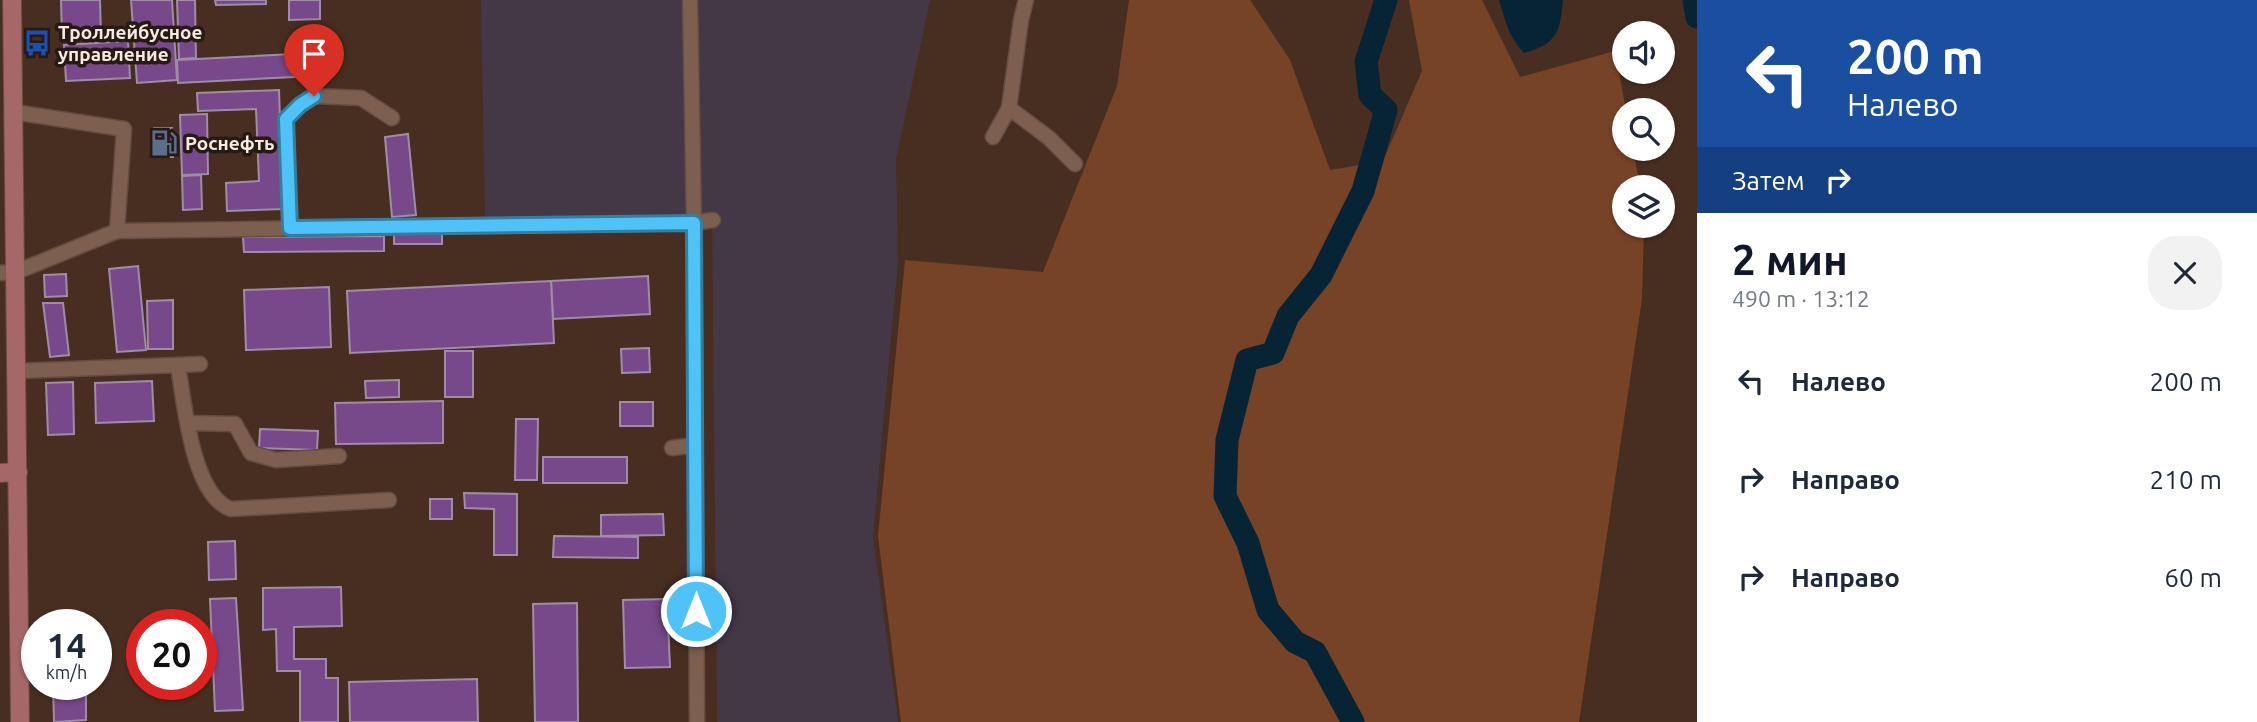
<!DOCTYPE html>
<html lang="ru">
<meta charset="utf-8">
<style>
body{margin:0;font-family:Ubuntu,sans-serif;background:#f2f2f3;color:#1f2937;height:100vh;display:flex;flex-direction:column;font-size:26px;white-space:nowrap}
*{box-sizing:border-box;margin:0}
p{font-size:23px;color:#747a83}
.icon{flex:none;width:38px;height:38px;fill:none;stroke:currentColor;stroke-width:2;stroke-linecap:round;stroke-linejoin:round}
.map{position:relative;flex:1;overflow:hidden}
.sheet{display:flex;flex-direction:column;background:#fff;width:560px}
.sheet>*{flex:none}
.hud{background:#1a4fa0;color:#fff;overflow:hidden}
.fabs{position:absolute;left:1612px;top:21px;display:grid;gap:14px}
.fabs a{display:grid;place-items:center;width:63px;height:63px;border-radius:50%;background:#fff;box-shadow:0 2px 5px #0004;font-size:35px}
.speed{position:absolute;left:21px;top:609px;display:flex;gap:14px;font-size:35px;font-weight:700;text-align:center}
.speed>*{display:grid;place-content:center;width:91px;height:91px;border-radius:50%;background:#fff;box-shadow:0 2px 5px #0004;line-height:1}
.speed small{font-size:18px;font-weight:400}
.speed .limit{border:10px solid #d22;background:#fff;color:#111}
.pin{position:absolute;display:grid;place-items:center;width:60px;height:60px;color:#fff;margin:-72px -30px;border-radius:50% 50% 50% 0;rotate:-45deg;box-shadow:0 0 7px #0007}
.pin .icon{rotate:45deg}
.me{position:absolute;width:77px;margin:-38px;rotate:0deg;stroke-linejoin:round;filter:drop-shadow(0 0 5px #0008)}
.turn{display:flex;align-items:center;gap:24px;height:147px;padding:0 35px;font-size:32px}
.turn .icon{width:91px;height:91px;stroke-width:2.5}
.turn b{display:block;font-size:49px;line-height:60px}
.then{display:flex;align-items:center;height:66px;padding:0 35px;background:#0003;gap:14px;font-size:26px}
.round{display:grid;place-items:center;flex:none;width:74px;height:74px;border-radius:28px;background:#f2f2f3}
.summary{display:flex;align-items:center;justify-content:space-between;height:119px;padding:0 35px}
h1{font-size:42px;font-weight:700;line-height:52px;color:#111827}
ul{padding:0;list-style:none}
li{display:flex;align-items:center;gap:21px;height:98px;padding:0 35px}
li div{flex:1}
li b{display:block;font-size:26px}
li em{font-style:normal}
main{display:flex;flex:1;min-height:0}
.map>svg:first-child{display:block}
.industrial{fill:#443847}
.green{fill:#774327}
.water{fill:#072434}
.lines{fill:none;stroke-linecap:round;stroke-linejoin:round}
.river{stroke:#072434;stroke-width:23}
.building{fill:#77488a;stroke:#9f8ca7;stroke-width:2}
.minor-casing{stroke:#634c41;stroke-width:17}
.major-casing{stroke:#634c41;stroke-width:20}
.minor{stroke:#7d5f50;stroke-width:14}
.major{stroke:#a56767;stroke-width:18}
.route-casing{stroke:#337fa1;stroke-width:18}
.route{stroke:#4fc3f7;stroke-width:12}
.labels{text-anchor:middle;stroke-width:7;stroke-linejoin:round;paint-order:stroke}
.poi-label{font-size:19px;font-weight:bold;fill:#fae9e0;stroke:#261a14;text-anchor:start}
</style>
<main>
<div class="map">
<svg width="1697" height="722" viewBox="0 0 1697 722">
<rect width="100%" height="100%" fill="#482e21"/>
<polygon class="industrial" points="481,0 930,0 896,159 898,260 873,537 898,722 717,722 712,214 485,220"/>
<polygon class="green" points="1129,0 1250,0 1290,60 1330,170 1383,161 1422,71 1409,0 1482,0 1520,77 1615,51 1626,110 1624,110 1624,149 1633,149 1640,187 1624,187 1624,226 1644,226 1642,299 1579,722 901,722 878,536 905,260 1043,272 1117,86"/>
<path class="water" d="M1499 0H1563C1560 32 1557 44 1524 53 1509 38 1505 20 1499 0Z"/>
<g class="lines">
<g class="river">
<polyline points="1694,0 1697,17"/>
<polyline points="1353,722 1315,652 1295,642 1268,610 1248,543 1225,496 1227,440 1247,360 1273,353 1288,316 1321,275 1363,191 1386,110 1370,95 1366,62 1386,0"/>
</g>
</g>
<g class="building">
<polygon points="61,0 100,0 101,37 62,38"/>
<polygon points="131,0 172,0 177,80 137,83"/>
<polygon points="177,0 195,0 196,58 179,59"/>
<polygon points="215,0 266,0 266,4 216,5"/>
<polygon points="289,0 320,0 320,19 289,20"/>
<polygon points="128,41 130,78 66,81 64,45"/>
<polygon points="312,53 314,76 178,83 177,60"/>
<polygon points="279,90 283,209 227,211 226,183 259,181 256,109 198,111 197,93"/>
<polygon points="207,114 208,174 182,175 180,115"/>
<polygon points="154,128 172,128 173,157 155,157"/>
<polygon points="408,134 416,215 392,217 385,137"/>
<polygon points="201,175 202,209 183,210 182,176"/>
<polygon points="442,230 442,244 394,244 394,231"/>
<polygon points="384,236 384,251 244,252 243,237"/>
<polygon points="138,266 146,350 117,352 109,269"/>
<polygon points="66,274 67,296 45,297 44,275"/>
<polygon points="648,276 650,314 553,319 551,281"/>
<polygon points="551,281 554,343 350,353 347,291"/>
<polygon points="329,287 331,347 246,350 244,290"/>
<polygon points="173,300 173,349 148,349 147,301"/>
<polygon points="43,303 63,303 69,355 50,357"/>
<polygon points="649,348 650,372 622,373 621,349"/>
<rect x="445" y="351" width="28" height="46"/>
<polygon points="399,380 399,397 366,398 365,381"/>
<polygon points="152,381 154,421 96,423 95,383"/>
<polygon points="73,382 74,434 48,435 46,383"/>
<polygon points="443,401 443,443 336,444 335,403"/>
<rect x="620" y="402" width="33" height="24"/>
<polygon points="516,419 538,419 537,480 515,480"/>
<polygon points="260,429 318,431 317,450 259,448"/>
<rect x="543" y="457" width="84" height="26"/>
<polygon points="464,493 517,494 517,555 494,555 494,509 465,508"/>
<rect x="430" y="499" width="22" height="20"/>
<polygon points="663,514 664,535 601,536 601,515"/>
<polygon points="554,536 638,537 638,558 553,557"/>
<polygon points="235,541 236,579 209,580 208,542"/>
<polygon points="341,587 342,626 294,627 294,659 326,659 326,678 338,678 338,722 300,722 300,671 277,671 276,629 263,630 263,588"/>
<polygon points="236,598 243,710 215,711 210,599"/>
<polygon points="667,599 670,667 625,668 623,600"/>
<polygon points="577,603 578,722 535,722 533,604"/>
<polygon points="477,679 478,722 350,722 349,682"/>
<polygon points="53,684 86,684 86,720 54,722"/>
</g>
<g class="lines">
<g class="minor-casing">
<g id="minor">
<polyline points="690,0 694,223 697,722"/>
<polyline points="1009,108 1049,138 1075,164"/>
<polyline points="14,112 124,129 117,231"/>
<polyline points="993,137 1009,108 1021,20 1026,0"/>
<polyline points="290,228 286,119 300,105 314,96 361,98 392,118"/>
<polyline points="0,273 16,272 117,231 694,223 713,220"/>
<polyline points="178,365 200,364"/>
<path d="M17 371 178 365C184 401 192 496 231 509L389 500"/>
<polyline points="188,423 235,424 251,453 276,460 339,456"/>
<polyline points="672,448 695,445"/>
</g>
</g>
<g class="major-casing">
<g id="major">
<polyline points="12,0 20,722"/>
<polyline points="0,473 18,472"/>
</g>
</g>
<use href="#minor" class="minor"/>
<use href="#major" class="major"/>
</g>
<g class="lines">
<g class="route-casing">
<polyline id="route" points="314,96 300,105 286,119 290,228 694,223 696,611"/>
</g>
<use href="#route" class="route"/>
</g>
<defs>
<g id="bus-bare" transform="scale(2.1)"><path d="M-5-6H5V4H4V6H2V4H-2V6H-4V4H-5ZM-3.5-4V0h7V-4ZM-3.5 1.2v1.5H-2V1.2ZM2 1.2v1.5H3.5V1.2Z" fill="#1a4fb4" stroke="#261a14" stroke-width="2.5" paint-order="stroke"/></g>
<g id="fuel-bare" transform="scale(2.1)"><path d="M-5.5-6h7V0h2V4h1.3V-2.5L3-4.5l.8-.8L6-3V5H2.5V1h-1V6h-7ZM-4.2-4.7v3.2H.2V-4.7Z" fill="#5c6f8a" stroke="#261a14" stroke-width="2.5" paint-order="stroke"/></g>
</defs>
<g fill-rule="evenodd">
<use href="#bus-bare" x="37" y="43"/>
<use href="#fuel-bare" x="164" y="143"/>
</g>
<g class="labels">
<g class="poi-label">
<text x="58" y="39">Троллейбусное<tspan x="58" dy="22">управление</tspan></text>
<text x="185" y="150">Роснефть</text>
</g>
</g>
</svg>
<div class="fabs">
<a><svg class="icon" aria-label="sound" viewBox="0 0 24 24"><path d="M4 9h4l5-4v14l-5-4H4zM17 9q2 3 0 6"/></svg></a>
<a><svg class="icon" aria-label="search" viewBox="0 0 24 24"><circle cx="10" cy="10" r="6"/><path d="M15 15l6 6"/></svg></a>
<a><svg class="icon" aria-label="layers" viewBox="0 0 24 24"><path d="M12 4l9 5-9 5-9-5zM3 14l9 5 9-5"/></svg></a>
</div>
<div class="speed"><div>14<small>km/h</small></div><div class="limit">20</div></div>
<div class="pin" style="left:314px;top:96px;background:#d93025"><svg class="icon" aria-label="arrive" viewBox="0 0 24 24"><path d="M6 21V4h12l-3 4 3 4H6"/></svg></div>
<svg class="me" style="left:696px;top:611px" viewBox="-20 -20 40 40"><circle r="17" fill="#4fc3f7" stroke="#fff" stroke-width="3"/><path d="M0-11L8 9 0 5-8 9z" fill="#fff"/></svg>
</div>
<section class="sheet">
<div class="hud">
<div class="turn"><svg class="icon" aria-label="left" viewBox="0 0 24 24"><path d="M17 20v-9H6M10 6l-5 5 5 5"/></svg><div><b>200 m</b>Налево</div></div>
<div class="then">Затем<svg class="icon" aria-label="right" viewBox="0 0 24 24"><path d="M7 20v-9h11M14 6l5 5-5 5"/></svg></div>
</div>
<div class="summary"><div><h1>2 мин</h1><p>490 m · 13:12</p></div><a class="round"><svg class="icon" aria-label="close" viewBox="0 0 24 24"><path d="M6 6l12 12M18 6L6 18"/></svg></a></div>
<ul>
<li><svg class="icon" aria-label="left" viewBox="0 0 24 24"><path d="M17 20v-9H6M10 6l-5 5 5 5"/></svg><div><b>Налево</b></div><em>200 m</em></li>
<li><svg class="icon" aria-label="right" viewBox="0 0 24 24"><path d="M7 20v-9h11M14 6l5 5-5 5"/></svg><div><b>Направо</b></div><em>210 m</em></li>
<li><svg class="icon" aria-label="right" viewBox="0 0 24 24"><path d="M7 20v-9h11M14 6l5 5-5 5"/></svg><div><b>Направо</b></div><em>60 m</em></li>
</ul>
</section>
</main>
